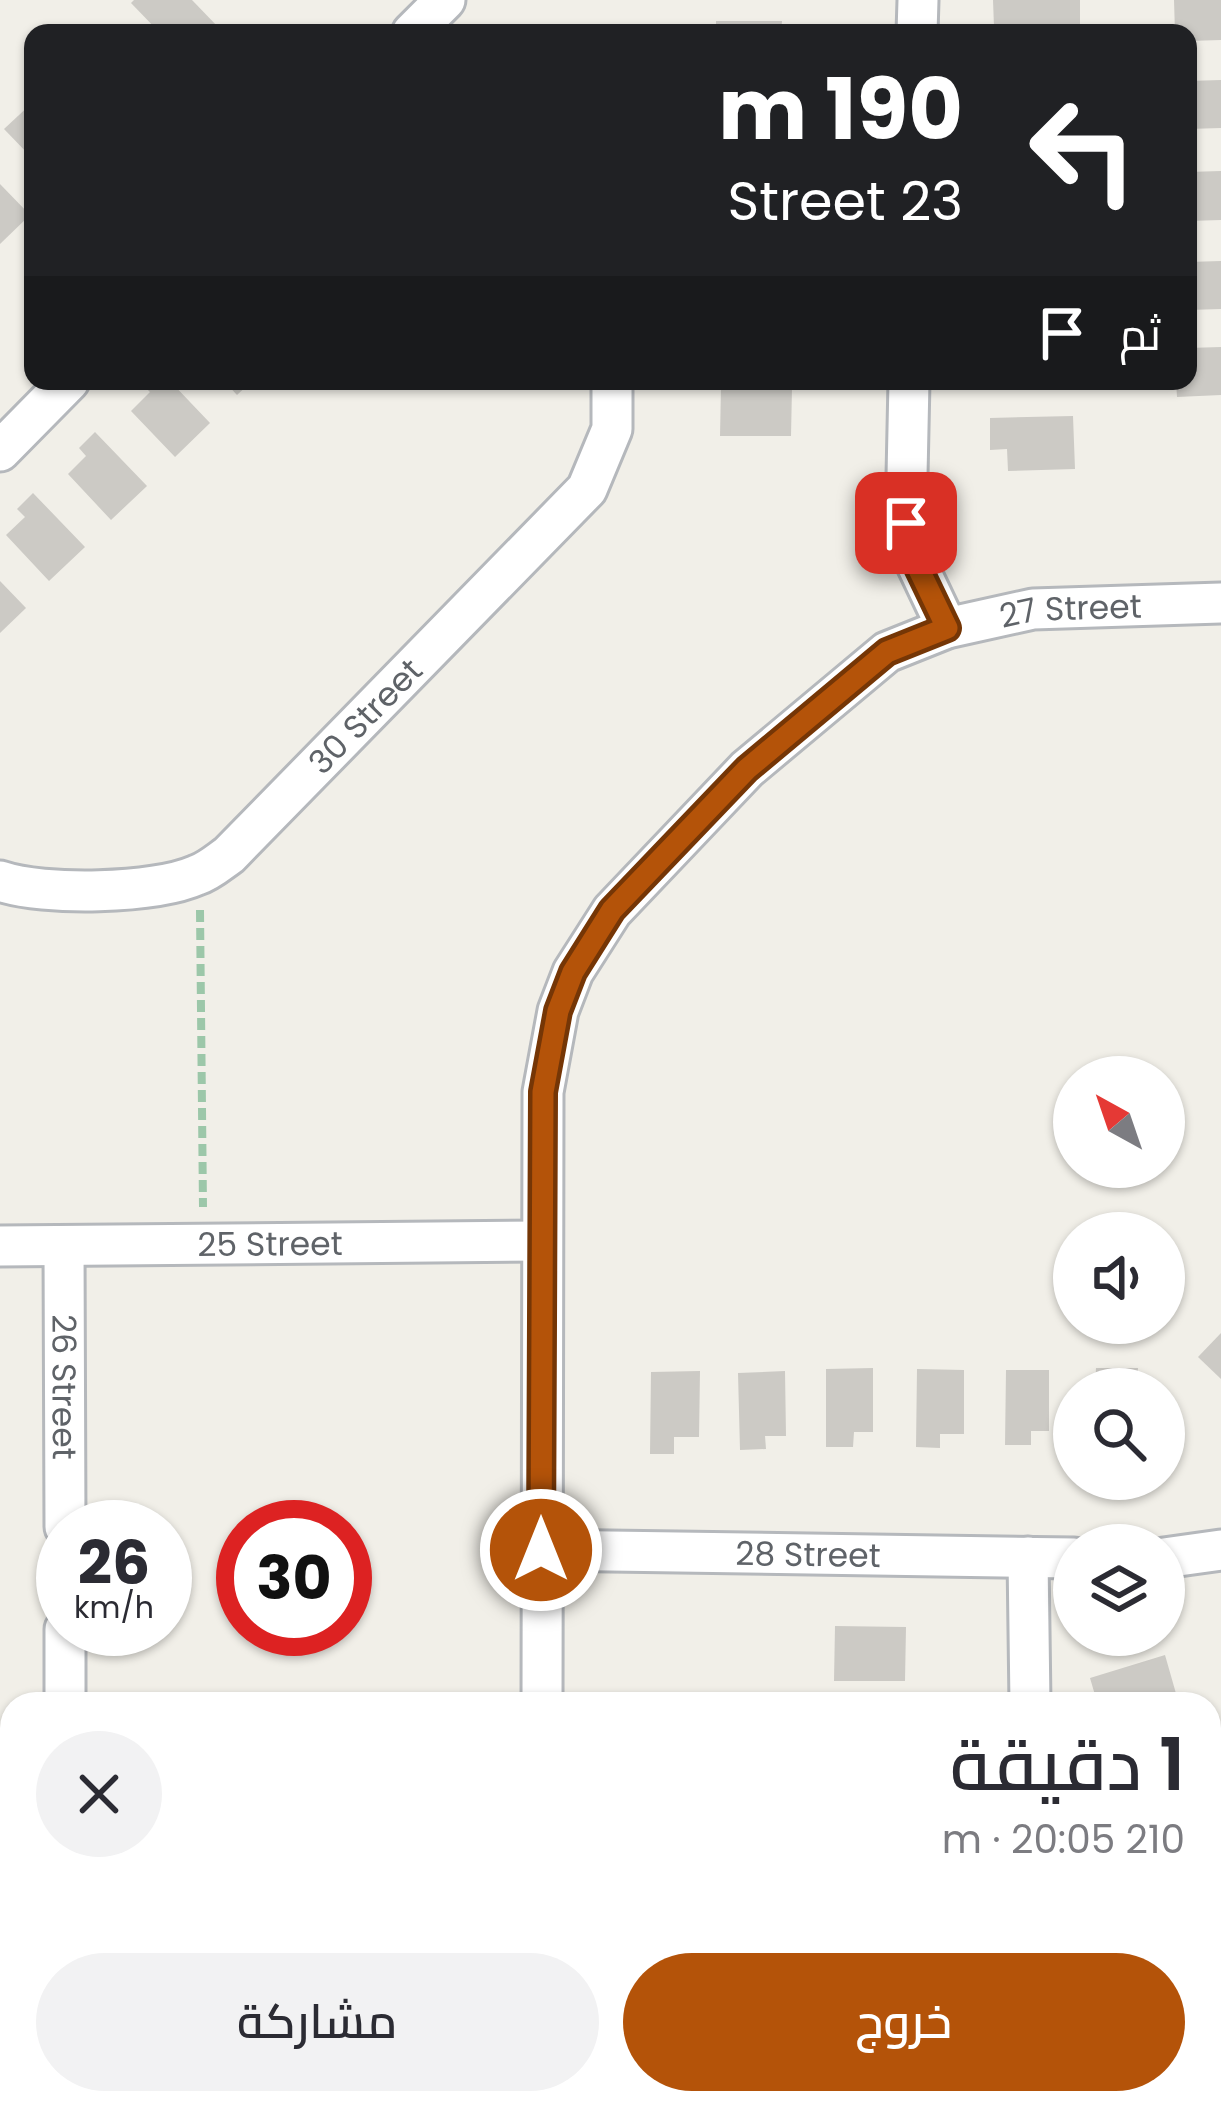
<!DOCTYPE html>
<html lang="ar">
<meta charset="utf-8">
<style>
body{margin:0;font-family:Poppins,Cairo,sans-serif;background:#f2f2f3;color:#2b2b33;direction:rtl;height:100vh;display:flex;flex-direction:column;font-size:45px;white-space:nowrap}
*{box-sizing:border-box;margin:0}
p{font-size:39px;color:#7c7c81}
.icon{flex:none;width:66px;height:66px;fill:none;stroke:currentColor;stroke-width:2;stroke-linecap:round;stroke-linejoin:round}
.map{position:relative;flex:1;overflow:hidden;direction:ltr}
.drawer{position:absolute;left:0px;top:1692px;width:1221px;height:423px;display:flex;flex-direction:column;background:#fff;border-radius:36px 36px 0 0;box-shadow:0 3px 9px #0004;direction:rtl}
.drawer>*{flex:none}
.hud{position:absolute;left:24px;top:24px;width:1173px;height:366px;border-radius:24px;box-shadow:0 3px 9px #0004;direction:rtl;background:#202124;color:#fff;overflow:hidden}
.needle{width:78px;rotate:320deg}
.buttons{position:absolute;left:1053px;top:1056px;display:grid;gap:24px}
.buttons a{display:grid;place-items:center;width:132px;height:132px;border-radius:50%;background:#fff;box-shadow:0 3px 9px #0004;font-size:60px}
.speed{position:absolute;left:36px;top:1500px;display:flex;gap:24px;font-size:60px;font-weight:700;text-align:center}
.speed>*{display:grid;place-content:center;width:156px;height:156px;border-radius:50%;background:#fff;box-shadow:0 3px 9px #0004;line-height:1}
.speed small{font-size:30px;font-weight:400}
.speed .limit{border:18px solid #d22;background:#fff;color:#111}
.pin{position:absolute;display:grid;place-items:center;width:102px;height:102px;color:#fff;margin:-51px;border-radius:24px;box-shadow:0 6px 18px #0006}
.me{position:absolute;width:132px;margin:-66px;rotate:0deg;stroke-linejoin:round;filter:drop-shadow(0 0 9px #0008)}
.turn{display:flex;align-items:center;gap:42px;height:252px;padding:0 36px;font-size:54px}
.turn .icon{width:156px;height:156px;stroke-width:2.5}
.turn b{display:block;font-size:84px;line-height:102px}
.then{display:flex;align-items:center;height:114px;padding:0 36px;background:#0003;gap:24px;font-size:45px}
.round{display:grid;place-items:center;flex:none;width:126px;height:126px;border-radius:63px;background:#f2f2f3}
.overview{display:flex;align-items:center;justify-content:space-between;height:204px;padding:0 36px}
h1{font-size:72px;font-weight:600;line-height:90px}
.action{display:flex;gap:24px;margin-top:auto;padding:24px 36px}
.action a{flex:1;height:138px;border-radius:72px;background:#b45309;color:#fff;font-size:48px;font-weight:600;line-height:138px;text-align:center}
.action a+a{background:#f2f2f3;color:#2b2b33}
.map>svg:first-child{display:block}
.building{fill:#cccac5}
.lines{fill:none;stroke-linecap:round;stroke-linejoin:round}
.minor-casing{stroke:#b5b8bc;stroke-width:45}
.path{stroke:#9cc7a9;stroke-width:8;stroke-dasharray:12 6;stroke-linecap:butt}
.minor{stroke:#fff;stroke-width:39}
.route-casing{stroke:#753606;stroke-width:30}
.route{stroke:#b45309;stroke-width:21}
.labels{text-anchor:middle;stroke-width:12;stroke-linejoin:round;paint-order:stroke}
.street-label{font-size:33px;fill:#5f6368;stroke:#fff}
</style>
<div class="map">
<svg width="1221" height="2113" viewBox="0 0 1221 2113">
<rect width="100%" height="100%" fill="#f1efe8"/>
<g class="building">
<polygon points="134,0 192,0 219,28 214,33 160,33 131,3"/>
<polygon points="993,0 1080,0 1080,25 994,27"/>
<polygon points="1174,0 1221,0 1221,40 1188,41 1188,33 1175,33"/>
<polygon points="716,21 782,21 781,33 716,33"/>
<polygon points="1221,80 1221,128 1188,129 1188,81"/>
<polygon points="33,102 33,159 4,129"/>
<polygon points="1221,171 1221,220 1188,221 1188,172"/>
<polygon points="0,184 30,215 0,244"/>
<polygon points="1221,261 1221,309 1188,310 1188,262"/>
<polygon points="1221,347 1221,395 1177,397 1176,381 1188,381 1188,348"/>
<polygon points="146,381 170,381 210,423 175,457 131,411 150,392 143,385"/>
<polygon points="224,381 252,381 237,395"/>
<polygon points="721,387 792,388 791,436 720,436"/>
<polygon points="1073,416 1075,469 1008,471 1007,449 990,450 990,418"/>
<polygon points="95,432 147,486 111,520 68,474 86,456 79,448"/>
<polygon points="33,493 85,547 49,581 6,535 25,517 17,509"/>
<polygon points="0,581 26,608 0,633"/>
<polygon points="1221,1333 1221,1379 1198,1357"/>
<polygon points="873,1368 873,1432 854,1432 853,1447 826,1447 826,1369"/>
<polygon points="1096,1368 1138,1368 1137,1389 1095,1389"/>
<polygon points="917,1369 964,1370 964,1434 940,1434 940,1448 916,1447"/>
<polygon points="1006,1370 1049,1370 1049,1431 1031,1431 1031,1445 1005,1445"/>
<polygon points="700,1371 699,1437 674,1437 674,1454 650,1454 651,1372"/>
<polygon points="785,1371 786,1436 765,1436 766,1449 740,1450 738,1373"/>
<polygon points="835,1626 906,1627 905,1681 834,1681"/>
<polygon points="1165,1655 1179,1704 1111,1704 1107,1692 1095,1695 1090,1678"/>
<polygon points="1209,1968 1221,2018 1221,2040 1209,2042"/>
<polygon points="320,2103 390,2103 390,2108 320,2107"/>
<rect x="838" y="2103" width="71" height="10"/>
</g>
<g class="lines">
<g class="minor-casing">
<g id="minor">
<polyline points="412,33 445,0"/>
<polyline points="917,33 918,0"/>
<polyline points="909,381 906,523 911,552 947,628"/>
<polyline points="0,451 69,381"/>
<path id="s1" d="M0 881C44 896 154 894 197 875 209 871 219 862 229 855L587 489 612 429V381"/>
<path id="s2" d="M0 1246 542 1241"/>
<path id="s3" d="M64 1246 65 1527"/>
<path id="s4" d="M541 1550 1074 1558"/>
<polyline points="1028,1557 1030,1704"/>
<polyline points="1164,1558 1221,1550"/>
<polyline points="65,1629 65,1704"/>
<path id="s5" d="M542 1704 543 1092 558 1011 573 972 612 911 747 769 887 652 947 628 1033 609 1221 603"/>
<polyline points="542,2103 542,2113"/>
<polyline points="1033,2103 1034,2113"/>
<polyline points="60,2113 60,2103"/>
</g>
</g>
<g class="path">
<polyline points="200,910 203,1207"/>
<polyline points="0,1765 12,1765"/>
</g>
<use href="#minor" class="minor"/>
</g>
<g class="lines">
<g class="route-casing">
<polyline id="route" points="541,1550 543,1092 558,1011 573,972 612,910 747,769 887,652 947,628 910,551 906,523"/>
</g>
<use href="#route" class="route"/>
</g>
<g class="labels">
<g class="street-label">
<text dy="12" stroke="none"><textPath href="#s5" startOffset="1377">27 Street</textPath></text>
<text dy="12" stroke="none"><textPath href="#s1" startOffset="432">30 Street</textPath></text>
<text dy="12" stroke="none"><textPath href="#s2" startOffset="270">25 Street</textPath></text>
<text dy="12" stroke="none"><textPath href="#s3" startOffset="141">26 Street</textPath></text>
<text dy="12" stroke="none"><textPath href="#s4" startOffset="267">28 Street</textPath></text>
</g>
</g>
</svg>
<div class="buttons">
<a><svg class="needle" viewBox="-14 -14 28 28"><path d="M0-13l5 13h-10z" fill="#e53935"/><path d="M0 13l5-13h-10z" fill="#7c7c81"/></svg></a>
<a><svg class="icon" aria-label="sound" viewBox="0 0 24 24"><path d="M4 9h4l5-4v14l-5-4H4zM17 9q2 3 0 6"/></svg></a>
<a><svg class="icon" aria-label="search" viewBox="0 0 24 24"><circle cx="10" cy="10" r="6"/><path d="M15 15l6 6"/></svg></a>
<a><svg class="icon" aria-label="layers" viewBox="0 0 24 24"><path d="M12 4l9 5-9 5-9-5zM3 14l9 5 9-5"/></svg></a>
</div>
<div class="speed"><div>26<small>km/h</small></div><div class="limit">30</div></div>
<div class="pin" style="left:906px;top:523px;background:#d93025"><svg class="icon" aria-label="arrive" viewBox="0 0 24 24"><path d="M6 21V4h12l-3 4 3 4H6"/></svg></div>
<svg class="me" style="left:541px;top:1550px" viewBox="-20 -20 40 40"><circle r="17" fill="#b45309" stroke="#fff" stroke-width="3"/><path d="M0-11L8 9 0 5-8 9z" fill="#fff"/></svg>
<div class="hud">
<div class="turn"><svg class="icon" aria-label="left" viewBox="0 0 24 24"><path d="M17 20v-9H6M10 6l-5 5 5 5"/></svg><div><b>190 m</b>23 Street</div></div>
<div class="then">ثم<svg class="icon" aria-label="arrive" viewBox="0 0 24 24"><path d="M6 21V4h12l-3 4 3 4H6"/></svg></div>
</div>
<section class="drawer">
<div class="overview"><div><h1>1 دقيقة</h1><p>210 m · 20:05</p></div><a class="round"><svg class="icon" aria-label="close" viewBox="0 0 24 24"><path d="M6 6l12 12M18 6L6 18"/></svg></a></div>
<div class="action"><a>خروج</a><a>مشاركة</a></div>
</section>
</div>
